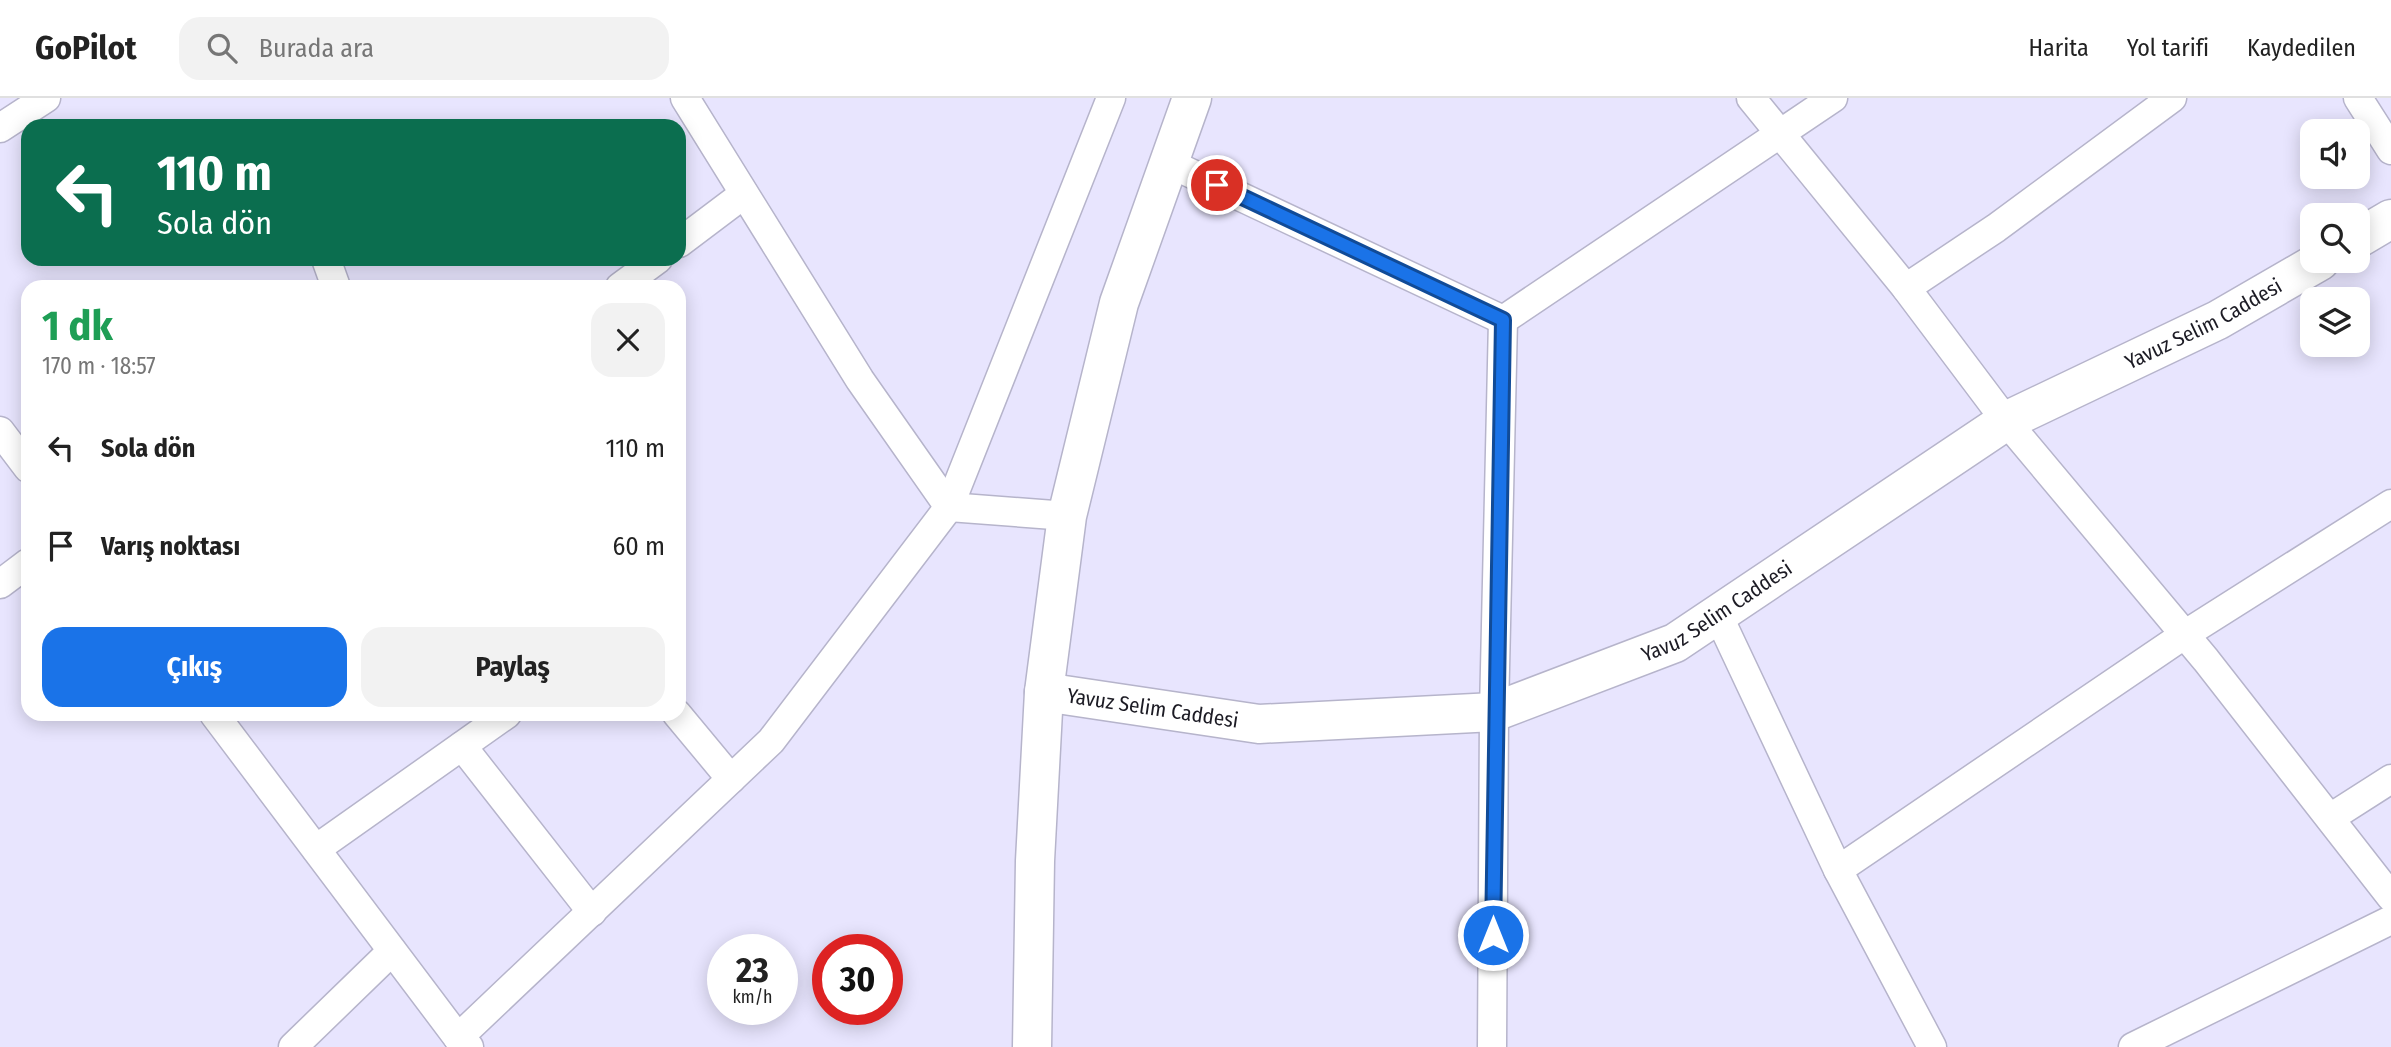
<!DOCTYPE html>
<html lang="tr">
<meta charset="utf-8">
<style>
body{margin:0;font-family:"Fira Sans Condensed",sans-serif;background:#f2f2f2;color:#222;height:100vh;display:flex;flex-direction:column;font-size:26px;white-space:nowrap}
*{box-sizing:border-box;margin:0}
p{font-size:23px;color:#767676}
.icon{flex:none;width:38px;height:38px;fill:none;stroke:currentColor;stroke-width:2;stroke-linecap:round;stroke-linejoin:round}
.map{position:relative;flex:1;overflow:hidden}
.details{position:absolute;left:21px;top:182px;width:665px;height:441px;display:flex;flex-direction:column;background:#fff;border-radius:21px;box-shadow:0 4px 18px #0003}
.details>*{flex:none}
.banner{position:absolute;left:21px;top:21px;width:665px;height:147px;border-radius:21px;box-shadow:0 4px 18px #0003;background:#0b6e4f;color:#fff;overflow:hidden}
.controls{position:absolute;left:2300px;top:21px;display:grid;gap:14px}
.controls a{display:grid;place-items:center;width:70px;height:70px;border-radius:14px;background:#fff;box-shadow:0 4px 18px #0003;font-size:35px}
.speed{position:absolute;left:707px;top:836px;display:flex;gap:14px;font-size:35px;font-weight:700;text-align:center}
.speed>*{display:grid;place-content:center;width:91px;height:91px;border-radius:50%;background:#fff;box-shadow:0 4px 18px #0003;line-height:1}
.speed small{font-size:18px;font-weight:400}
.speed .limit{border:10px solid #d22;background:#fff;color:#111}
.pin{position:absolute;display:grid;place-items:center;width:60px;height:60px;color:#fff;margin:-30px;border:4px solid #fff;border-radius:50%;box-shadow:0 2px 7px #0007}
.me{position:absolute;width:77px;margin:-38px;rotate:0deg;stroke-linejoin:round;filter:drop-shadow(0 0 5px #0008)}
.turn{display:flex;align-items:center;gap:24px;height:147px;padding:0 21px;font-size:32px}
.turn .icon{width:91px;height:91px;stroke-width:2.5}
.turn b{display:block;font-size:49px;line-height:60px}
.round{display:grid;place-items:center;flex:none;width:74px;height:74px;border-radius:21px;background:#f2f2f2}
.headline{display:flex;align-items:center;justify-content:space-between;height:119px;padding:0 21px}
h1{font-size:42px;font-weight:700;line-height:52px;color:#1e9e55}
.button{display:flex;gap:14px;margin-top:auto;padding:14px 21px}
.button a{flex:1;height:80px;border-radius:21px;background:#1a73e8;color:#fff;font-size:28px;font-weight:700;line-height:80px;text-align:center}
.button a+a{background:#f2f2f2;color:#222}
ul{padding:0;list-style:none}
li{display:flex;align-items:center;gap:21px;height:98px;padding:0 21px}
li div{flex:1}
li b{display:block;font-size:26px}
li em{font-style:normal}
header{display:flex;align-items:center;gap:42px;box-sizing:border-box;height:98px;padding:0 35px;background:#fff;border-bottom:2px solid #e0e0e0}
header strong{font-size:33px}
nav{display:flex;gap:38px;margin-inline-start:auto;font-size:24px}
.search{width:490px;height:63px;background:#f2f2f2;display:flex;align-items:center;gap:18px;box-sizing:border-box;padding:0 24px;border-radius:21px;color:#767676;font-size:26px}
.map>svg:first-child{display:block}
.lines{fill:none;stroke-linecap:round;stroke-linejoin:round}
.street-casing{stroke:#b6b4cb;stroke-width:31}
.secondary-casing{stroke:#b6b4cb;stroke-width:41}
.street{stroke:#fff;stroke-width:28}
.secondary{stroke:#fff;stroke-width:38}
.route-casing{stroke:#114b97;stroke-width:18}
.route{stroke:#1a73e8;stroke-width:12}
.labels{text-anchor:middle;stroke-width:7;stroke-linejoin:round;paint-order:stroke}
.street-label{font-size:21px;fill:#1c1b24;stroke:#e8e5fe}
</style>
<header>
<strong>GoPilot</strong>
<div class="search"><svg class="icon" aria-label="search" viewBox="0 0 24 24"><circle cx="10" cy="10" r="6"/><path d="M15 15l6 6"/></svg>Burada ara</div>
<nav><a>Harita</a><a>Yol tarifi</a><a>Kaydedilen</a></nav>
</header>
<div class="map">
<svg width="2391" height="949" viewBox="0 0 2391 949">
<rect width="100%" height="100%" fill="#e8e5fe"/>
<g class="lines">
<g class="street-casing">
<g id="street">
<polyline points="685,0 860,282 949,409 1067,418"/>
<polyline points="1751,0 1906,190 2006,323 2206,562 2391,799"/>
<polyline points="2358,0 2391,52"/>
<polyline points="0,30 46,0"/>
<polyline points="1169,65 1503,222"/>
<polyline points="679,145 744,96"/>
<polyline points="326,161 336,189"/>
<polyline points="620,189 658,161"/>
<polyline points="1906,190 1996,130 2172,0"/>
<polyline points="1503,222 1833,0"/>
<polyline points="0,333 28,370"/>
<polyline points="0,486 28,465"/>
<polyline points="1718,517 1838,772 1932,949"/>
<polyline points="214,616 458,940"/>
<polyline points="677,616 731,681"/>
<polyline points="462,648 592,814"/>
<polyline points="2330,720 2391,681"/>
<polyline points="316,751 507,616"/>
<polyline points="1838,772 2184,537 2391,406"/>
<polyline points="293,949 392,853"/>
<polyline points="469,949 458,940 771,643 949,409 1111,0"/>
<polyline points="1492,949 1494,614 1503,222"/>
<polyline points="2133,949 2391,822"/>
</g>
</g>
<g class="secondary-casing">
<g id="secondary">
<polyline points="2357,141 2391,121"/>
<path id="s1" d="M1044 594 1259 626 1494 614 1675 545 2006 323 2218 222 2320 163"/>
<polyline points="1032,949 1035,763 1044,594 1067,418 1119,205 1192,0"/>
</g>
</g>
<use href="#street" class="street"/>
<use href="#secondary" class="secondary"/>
</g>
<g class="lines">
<g class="route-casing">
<polyline id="route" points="1217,87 1503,222 1493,837"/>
</g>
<use href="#route" class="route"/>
</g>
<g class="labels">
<g class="street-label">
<text dy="7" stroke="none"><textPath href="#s1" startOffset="1265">Yavuz Selim Caddesi</textPath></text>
<text dy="7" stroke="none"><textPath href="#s1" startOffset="698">Yavuz Selim Caddesi</textPath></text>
<text dy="7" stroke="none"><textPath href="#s1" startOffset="110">Yavuz Selim Caddesi</textPath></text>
</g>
</g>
</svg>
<div class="controls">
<a><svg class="icon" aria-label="sound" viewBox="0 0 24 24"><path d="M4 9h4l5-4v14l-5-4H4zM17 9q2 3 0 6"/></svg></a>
<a><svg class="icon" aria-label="search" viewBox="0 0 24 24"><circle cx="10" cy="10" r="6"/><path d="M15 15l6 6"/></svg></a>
<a><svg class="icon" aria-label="layers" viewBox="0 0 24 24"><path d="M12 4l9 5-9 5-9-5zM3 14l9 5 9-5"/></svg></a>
</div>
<div class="speed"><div>23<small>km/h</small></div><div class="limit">30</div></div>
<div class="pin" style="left:1217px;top:87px;background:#d93025"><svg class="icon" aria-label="arrive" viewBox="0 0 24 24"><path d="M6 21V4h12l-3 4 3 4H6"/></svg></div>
<svg class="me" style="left:1493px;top:837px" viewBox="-20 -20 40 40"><circle r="17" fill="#1a73e8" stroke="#fff" stroke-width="3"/><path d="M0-11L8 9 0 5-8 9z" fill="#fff"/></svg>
<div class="banner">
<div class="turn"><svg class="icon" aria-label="left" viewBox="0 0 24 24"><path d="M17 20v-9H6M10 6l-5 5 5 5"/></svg><div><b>110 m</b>Sola dön</div></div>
</div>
<section class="details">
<div class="headline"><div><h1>1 dk</h1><p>170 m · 18:57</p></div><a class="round"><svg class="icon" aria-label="close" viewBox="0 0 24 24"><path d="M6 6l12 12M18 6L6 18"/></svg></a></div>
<ul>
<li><svg class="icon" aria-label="left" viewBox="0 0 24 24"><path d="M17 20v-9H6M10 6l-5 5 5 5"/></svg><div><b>Sola dön</b></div><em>110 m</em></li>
<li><svg class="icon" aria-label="arrive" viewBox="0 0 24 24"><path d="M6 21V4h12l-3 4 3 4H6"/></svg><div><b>Varış noktası</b></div><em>60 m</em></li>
</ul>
<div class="button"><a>Çıkış</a><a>Paylaş</a></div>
</section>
</div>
